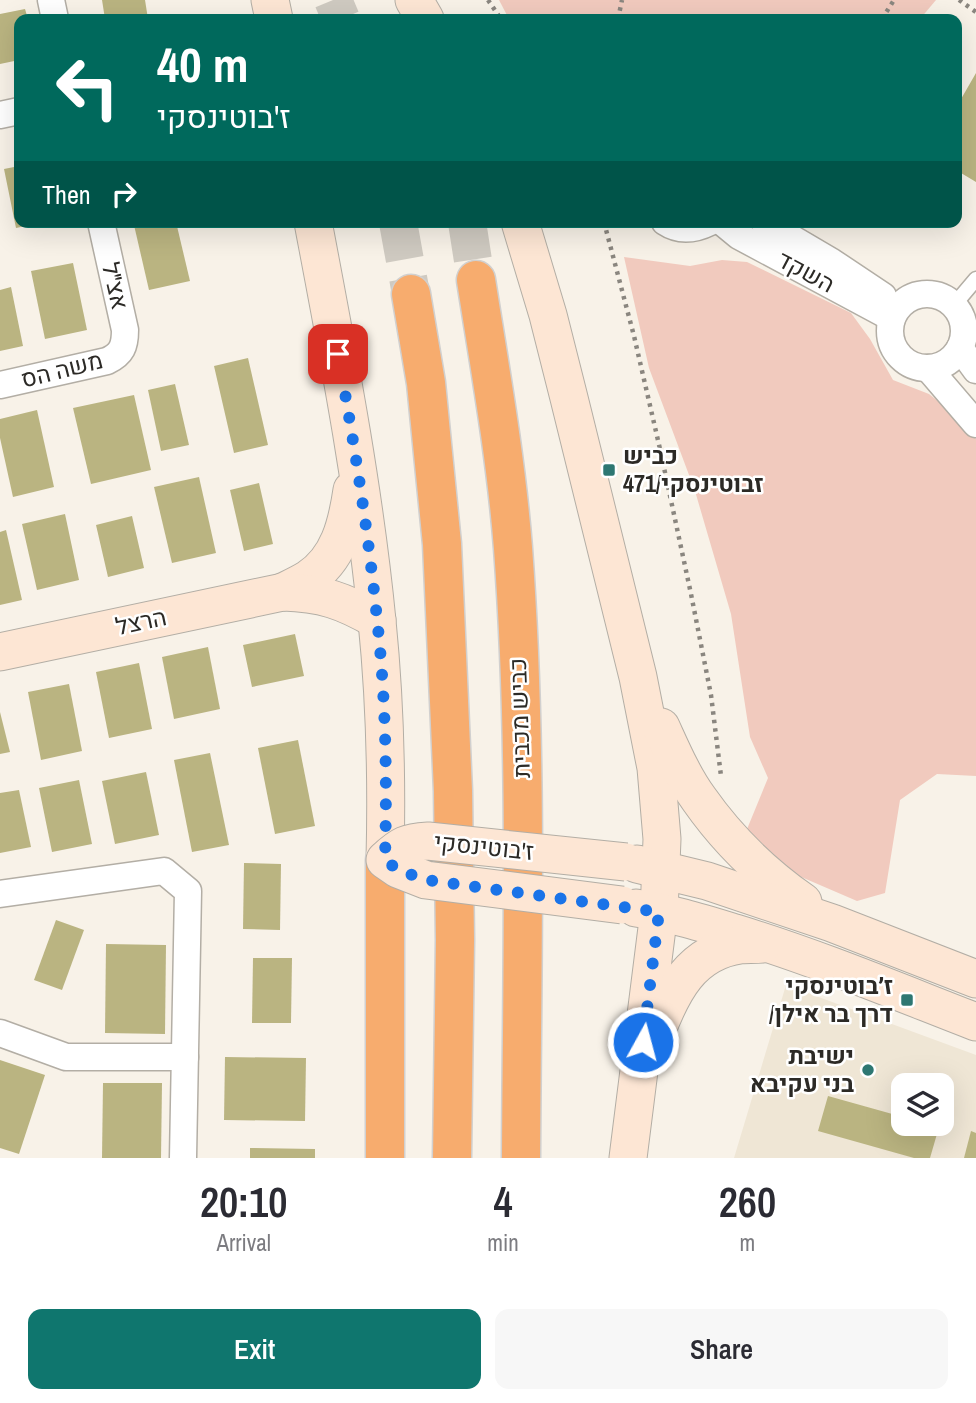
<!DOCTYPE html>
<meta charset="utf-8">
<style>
body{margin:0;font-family:"Archivo Narrow",Heebo,sans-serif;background:#f7f7f7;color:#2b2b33;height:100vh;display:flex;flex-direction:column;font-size:26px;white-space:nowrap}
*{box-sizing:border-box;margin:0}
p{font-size:23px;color:#7c7c81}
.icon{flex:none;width:38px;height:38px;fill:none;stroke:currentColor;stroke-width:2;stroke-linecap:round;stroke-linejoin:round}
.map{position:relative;height:1158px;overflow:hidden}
.sheet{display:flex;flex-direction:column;background:#fff;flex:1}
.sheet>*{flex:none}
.hud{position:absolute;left:14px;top:14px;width:948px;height:214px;border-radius:14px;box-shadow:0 7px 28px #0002;background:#00695c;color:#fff;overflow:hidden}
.tools{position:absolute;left:891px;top:1073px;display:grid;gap:14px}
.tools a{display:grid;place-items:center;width:63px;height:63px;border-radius:14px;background:#fff;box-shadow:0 7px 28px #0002;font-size:35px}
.pin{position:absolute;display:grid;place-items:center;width:60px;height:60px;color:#fff;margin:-30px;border-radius:14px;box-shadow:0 4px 10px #0006}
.me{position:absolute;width:77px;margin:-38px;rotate:7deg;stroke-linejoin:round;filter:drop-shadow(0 0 5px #0008)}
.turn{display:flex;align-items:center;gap:24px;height:147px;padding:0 28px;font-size:32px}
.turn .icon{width:91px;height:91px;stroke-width:2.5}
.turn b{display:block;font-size:49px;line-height:60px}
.then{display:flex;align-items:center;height:66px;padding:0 28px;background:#0003;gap:14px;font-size:26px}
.eta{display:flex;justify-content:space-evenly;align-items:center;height:119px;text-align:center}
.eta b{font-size:42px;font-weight:600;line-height:49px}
.cta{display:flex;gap:14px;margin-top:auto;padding:14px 28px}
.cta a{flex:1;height:80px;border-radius:14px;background:#0f766e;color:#fff;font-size:28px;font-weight:600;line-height:80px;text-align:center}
.cta a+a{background:#f7f7f7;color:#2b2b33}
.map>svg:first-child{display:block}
.built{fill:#efe6d5;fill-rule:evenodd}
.green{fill:#f1cabe}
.building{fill:#bab481}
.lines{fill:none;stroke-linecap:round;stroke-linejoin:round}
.highway-tunnel{stroke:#cfcac1;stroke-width:38;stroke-dasharray:38 19;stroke-linecap:butt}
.lane-casing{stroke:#b3aea5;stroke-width:17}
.street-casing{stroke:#b3aea5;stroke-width:29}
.secondary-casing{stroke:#b3aea5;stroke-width:39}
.highway-casing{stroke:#d1d0cf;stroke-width:41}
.path{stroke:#8a867f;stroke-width:4.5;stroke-dasharray:3.5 5;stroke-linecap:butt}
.lane{stroke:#fff;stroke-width:14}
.street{stroke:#fff;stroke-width:26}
.secondary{stroke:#fde6d4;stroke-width:37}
.highway{stroke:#f7ac6e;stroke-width:38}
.secondary-bridge-casing{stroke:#b3aea5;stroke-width:39;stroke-linecap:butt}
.secondary-bridge{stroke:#fde6d4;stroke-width:37}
.route{stroke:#1a73e8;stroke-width:12;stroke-dasharray:0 21.6}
.poi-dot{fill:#2e7772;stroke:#fff;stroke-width:2.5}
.labels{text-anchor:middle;stroke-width:5;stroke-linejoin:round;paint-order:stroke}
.street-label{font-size:24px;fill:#2c2a26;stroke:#fff}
.poi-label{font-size:24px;font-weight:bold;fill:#2c2a26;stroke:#fff;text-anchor:end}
</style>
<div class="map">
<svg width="976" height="1158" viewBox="0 0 976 1158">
<rect width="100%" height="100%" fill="#f8f2e8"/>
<path class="built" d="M786 985 976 1055V1158H734ZM903 1085H942V1124H903Z"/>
<g class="green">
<polygon points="499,0 936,0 920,19 509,19"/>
<polygon points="624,257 690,266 722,260 747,262 851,313 870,339 893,380 929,394 953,413 976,439 976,776 937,774 900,800 885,893 857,901 792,873 745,834 768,778 750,737 731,614 695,491 649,368"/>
</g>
<g class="building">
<polygon points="102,0 145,0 148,19 105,19"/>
<polygon points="25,9 28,19 19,19 19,60 0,64 0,14"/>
<polygon points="976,73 976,182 961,173 957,179 957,106"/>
<polygon points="19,166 19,222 41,222 41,223 16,228 4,169"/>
<polygon points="147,222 176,222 190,281 149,290 134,225"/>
<polygon points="73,263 87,330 45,339 31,271"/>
<polygon points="11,287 23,346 0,351 0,290"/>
<polygon points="248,358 268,445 234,453 214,366"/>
<polygon points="175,384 189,445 161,451 148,390"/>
<polygon points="134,395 151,470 91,484 73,408"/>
<polygon points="37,410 54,487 13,497 0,438 0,419"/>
<polygon points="199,477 216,553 172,563 154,487"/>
<polygon points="259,483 273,544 244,551 230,490"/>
<polygon points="65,514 79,580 37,590 22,524"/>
<polygon points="132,516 144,568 108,577 96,525"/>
<polygon points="6,530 22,600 0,605 0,532"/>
<polygon points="295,634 304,676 252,687 243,645"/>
<polygon points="208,647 220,709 174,719 162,657"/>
<polygon points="139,663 152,729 109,738 96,672"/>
<polygon points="69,684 82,751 41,760 28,692"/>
<polygon points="0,712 10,752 0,754"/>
<polygon points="298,740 315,826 275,834 258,748"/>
<polygon points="210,753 229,845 192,852 174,760"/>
<polygon points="146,772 159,835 115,844 102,781"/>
<polygon points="79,780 92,844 52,852 39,788"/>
<polygon points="19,790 31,847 0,853 0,793"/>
<polygon points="244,863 281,864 280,930 243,929"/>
<polygon points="56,920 84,930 62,990 34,980"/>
<polygon points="106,944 166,945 165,1034 105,1033"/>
<polygon points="253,958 292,958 291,1023 252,1023"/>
<polygon points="225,1057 306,1058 305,1121 224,1120"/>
<polygon points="0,1060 45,1075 19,1154 0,1148"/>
<polygon points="103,1083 162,1083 161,1158 102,1158"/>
<polygon points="828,1096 903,1117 903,1124 928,1124 939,1127 930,1158 914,1158 818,1131"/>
<polygon points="971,1131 976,1133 976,1158 964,1158"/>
<polygon points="250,1148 315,1149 315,1158 250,1158"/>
</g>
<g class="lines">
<g class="highway-tunnel">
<polyline points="333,0 341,19"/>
<polyline points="398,222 411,294"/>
<polyline points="467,222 476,280"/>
</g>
<g class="lane-casing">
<polyline id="lane" points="954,305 976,279"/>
</g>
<g class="street-casing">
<g id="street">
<polyline points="51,0 55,19"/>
<polyline points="0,115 19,111"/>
<path d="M665 222C680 232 694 230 710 222"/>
<polyline points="722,222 739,236 892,318"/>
<polyline points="764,222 832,262 883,296"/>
<circle cx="927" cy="331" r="37"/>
<polyline points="960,348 976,370"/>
<polyline points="928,368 976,424"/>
<path d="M0 385 107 361C122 354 125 346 125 330L101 222"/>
<polyline points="0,894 164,871 188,891 183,1158"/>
<polyline points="0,1033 66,1057 185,1057"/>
</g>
</g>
<g class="secondary-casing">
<g id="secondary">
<polyline points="270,0 274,19"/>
<polyline points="414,0 425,19"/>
<path d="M313 222C338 354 364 487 377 621 385 700 387 780 385 860"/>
<polyline points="520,222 548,315 569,398 638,677 656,768 662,839 659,912 628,1158"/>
<path d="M283 592C291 588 300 584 308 579 339 559 347 524 352 490"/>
<path d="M0 652 283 592C322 593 344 601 377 620"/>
<path d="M661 727C672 751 683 777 699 799 727 839 763 874 803 902"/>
<polyline points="637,864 707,881 832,923 976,979"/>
<path d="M636 908C670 913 702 923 735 933 817 958 896 991 976 1022"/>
<path d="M656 1033C672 991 691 952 740 945 747 944 755 945 763 944"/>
</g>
</g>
<g class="highway-casing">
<g id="highway">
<path d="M476 280C490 369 506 458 513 548 528 751 522 955 521 1158"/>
<polyline points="411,294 426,383 442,544 453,791 455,940 452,1158"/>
<polyline points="385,1158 385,860"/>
</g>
</g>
<g class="path">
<polyline points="488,0 501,19"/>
<polyline points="959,0 976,12"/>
<polyline points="618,19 622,0"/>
<polyline points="882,19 894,0"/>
<polyline points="604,222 634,336 660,449 691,594 711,695 721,776"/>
</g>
<use href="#lane" class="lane"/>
<use href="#street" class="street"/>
<use href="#secondary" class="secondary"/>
<use href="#highway" class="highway"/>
<g class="secondary-bridge-casing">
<path id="secondary-bridge" d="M622 905 426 880 398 869 385 860C401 845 407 842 428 841L626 862"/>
</g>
<use href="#secondary-bridge" class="secondary-bridge"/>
</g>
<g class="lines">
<path class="route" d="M338 354C354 442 368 530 377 619 386 699 387 779 385 860L398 870 426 880 659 912 643 1042"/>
</g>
<g class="poi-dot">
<rect x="602" y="463" width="14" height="14" rx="3.5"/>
<rect x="900" y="993" width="14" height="14" rx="3.5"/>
<circle cx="868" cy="1070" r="7"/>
</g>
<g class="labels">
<g class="street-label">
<text transform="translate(806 272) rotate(28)" y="8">השקד</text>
<text transform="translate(115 286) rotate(77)" y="8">אצ"ל</text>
<text transform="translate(62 370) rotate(-14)" y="8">משה הס</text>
<text transform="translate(141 622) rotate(-12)" y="8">הרצל</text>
<text transform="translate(520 718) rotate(-92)" y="8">כביש מכבית</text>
<text transform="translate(484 847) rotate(6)" y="8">ז'בוטינסקי</text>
</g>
<g class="poi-label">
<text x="623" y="464" text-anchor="start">כביש<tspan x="623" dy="28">471/זבוטינסקי</tspan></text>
<text x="893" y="994">ז׳בוטינסקי<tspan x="893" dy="28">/דרך בר אילן</tspan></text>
<text x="854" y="1064">ישיבת<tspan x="854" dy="28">בני עקיבא</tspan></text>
</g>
</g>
</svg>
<div class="tools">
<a><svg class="icon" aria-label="layers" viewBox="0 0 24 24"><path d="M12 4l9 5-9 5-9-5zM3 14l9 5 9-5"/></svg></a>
</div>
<div class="pin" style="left:338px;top:354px;background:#d93025"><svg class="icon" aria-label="arrive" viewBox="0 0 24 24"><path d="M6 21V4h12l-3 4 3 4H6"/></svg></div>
<svg class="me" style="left:643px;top:1042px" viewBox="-20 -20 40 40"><circle r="17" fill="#1a73e8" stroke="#fff" stroke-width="3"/><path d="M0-11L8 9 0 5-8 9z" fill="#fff"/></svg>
<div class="hud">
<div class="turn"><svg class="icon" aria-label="left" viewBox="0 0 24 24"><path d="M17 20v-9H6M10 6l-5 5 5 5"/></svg><div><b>40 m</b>ז'בוטינסקי</div></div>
<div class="then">Then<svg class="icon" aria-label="right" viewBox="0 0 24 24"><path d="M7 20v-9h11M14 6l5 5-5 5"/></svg></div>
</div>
</div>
<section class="sheet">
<div class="eta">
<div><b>20:10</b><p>Arrival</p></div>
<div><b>4</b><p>min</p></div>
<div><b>260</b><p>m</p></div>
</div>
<div class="cta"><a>Exit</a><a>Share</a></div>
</section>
